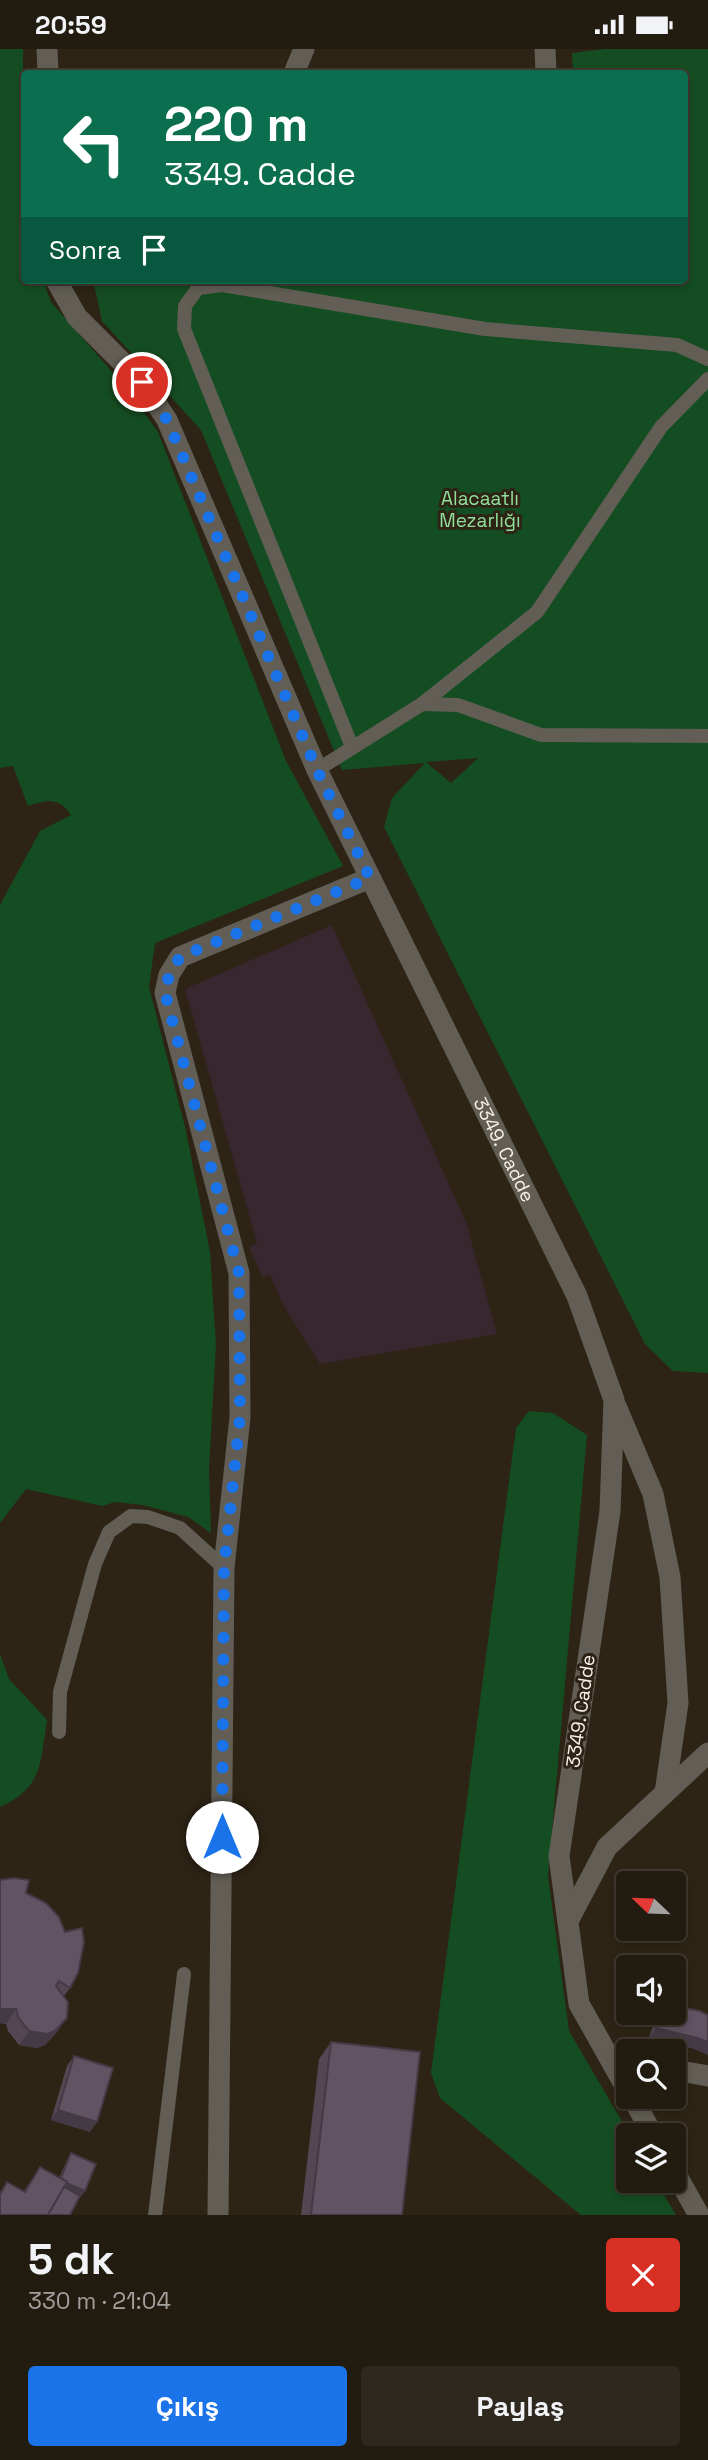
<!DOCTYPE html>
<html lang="tr">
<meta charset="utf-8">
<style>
body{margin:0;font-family:"Space Grotesk",sans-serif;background:#2e281e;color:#f1f3f6;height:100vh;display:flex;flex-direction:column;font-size:26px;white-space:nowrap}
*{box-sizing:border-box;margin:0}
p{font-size:23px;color:#a2a19f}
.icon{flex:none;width:38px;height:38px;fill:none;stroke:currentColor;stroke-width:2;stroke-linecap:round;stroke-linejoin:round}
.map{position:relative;height:2166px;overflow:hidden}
.side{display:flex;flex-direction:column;background:#221b10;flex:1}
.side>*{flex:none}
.banner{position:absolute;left:21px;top:21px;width:667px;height:214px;border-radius:7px;box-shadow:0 4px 10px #0003,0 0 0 2px #3f3930;background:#0b6e4f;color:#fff;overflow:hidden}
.needle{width:46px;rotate:293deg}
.buttons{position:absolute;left:616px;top:1822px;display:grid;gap:14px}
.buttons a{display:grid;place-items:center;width:70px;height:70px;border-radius:7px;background:#221b10;box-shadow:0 4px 10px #0003,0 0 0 2px #3f3930;font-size:35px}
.pin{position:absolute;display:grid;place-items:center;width:60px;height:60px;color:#fff;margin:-30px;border:4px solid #fff;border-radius:50%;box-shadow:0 2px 7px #0007}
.me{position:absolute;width:77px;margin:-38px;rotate:0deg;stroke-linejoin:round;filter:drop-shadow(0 0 5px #0008)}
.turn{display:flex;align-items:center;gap:24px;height:147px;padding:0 28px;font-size:32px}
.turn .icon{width:91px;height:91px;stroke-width:2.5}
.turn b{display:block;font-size:49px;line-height:60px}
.then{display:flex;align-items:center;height:66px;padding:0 28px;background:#0003;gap:14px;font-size:26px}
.round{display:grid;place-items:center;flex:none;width:74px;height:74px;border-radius:7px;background:#2e281e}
.summary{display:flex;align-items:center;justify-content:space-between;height:119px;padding:0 28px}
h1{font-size:42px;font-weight:800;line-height:52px}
.action{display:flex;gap:14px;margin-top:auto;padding:14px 28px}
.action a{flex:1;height:80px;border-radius:7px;background:#1a73e8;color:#fff;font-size:28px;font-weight:800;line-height:80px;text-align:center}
.action a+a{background:#2e281e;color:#f1f3f6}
.status{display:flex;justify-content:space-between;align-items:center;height:49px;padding:0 35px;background:#221b10;direction:ltr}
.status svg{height:19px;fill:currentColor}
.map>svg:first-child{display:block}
.education{fill:#38272f}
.green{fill:#154d22;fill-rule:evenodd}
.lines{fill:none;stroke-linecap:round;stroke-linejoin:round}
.lane{stroke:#625e56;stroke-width:14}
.street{stroke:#625e56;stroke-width:21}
.wall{fill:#534754}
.shaded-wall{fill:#443a45}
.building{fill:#615362;stroke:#443a45;stroke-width:2}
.route{stroke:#1a73e8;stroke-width:12;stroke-dasharray:0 21.6}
.labels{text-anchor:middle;stroke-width:6;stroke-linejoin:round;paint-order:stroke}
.park-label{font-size:19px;fill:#90df9b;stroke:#2d2415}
.street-label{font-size:19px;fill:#f7f1e7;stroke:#2d2415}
</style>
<div class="status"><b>20:59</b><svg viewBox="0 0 49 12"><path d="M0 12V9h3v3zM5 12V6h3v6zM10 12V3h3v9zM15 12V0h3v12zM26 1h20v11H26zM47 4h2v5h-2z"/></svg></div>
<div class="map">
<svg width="708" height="2166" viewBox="0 0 708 2166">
<rect width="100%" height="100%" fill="#2d2415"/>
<polygon class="education" points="332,876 466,1173 497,1285 320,1315 282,1254 270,1226 263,1229 249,1198 257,1194 185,940"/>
<g class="green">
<path d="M0 0H23L24 231H43L51 253 128 341 158 383 286 712 343 817 155 894 149 938 185 1078 210 1203 216 1296 209 1419 211 1484 188 1468 143 1456 115 1453 102 1457 26 1440 0 1474V856L40 782 71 766C59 748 47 751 28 757L13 717 0 719Z"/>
<path d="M606 0H708V1324L673 1322 645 1295 384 778 392 749 425 714 342 721 201 381 102 272 93 231H684V24H573L572 4ZM478 709 451 734 427 714V713Z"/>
<polygon points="529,1362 553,1364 587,1386 548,1827 569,1982 630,2086 628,2132 656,2132 676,2166 581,2166 440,2049 431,2024 516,1379"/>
<path d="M0 1605 9 1630 47 1671C40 1713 44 1738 0 1758Z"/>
</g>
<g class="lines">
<g class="lane">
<polyline points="422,655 458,656 541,686 708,687"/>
<polyline points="352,698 184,280 185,257 198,239 222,236 485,280 677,296 708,310"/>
<polyline points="317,721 422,655 537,563 661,378 708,330"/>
<polyline points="59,1683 60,1643 95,1515 109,1483 131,1467 148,1468 180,1479 224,1519"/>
<polyline points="155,2166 184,1925"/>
</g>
<g class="street">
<polyline points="47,0 48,24"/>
<polyline points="545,0 546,24"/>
<polyline points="294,24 304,0"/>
<path id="s1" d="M56 231 77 268 142 333 167 371 317 721 577 1247 614 1351 610 1462 559 1807 579 1955 628 2042"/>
<polyline points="616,1357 653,1445 670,1528 678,1654 665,1744"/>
<polyline points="568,1872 607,1798 708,1704"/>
<polyline points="674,2021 708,2027"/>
<polyline points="632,2048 653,2086"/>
<polyline points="674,2122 699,2166"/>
<polyline points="218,2166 224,1519 240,1368 239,1224 165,944 169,926 180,908 370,829"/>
</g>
</g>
<g class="wall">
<polygon points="0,1831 26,1844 70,1939 64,1947 57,1983 45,1996 37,1999 19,1996 8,1982 6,1975 0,1974"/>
<polygon points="657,1964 674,1964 691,1999 649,1989"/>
<polygon points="331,1993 402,2166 301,2166 319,2010"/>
<polygon points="74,2007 90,2083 51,2071 67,2017"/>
<polygon points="71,2104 85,2142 81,2147 77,2146 0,2166 0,2143 7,2133 24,2142 40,2118 59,2129 68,2109"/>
</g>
<g class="shaded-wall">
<polygon points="0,1960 16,1960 6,1975 0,1974"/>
<polygon points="67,1969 57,1983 45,1996 37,1999 19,1996 29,1982"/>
<polygon points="656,1979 698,1989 708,1993 708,2006 691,1999 649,1989"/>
<polygon points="58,2061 97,2073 90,2083 51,2071"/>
<polygon points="60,2131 85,2142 81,2147 56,2137"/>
</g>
<g class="building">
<polygon points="14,1829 29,1831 26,1844 46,1854 59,1868 65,1883 82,1879 84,1893 78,1924 70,1939 59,1932 56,1937 68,1953 67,1969 55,1982 47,1985 29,1982 18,1968 16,1960 0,1960 0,1831"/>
<polygon points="674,1957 700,1962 708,1966 708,1993 698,1989 656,1979 661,1964 674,1964"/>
<polygon points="331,1993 420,2003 402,2166 311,2166"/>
<polygon points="74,2007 113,2019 97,2073 58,2061"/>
<polygon points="71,2104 96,2115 85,2142 66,2134 67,2133 61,2129"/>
<polygon points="40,2118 67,2133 48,2166 0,2166 0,2146 7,2133 25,2143"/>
<polygon points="64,2138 80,2147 70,2166 48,2166"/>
</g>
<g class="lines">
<polyline class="route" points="142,333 167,371 317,721 370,829 180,908 169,926 165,944 239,1224 240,1368 224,1519 222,1788"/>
</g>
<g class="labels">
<g class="park-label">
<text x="480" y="456">Alacaatlı<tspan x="480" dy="22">Mezarlığı</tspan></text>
</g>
<g class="street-label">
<text dy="7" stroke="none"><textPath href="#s1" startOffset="984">3349. Cadde</textPath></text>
<text transform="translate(580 1662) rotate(-82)" y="7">3349. Cadde</text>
</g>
</g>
</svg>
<div class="buttons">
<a><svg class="needle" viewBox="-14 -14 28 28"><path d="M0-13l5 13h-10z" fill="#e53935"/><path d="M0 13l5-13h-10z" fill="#a2a19f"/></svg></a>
<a><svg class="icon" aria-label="sound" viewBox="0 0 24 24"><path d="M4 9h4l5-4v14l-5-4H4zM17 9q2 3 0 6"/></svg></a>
<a><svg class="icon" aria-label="search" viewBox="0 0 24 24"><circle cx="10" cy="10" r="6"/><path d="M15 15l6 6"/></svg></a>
<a><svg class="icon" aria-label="layers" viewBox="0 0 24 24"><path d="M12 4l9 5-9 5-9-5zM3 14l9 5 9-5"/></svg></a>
</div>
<div class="pin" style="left:142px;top:333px;background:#d93025"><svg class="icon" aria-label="arrive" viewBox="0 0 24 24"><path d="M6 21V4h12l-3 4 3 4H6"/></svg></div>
<svg class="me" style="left:222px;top:1788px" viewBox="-20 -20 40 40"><circle r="19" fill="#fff"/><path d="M0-13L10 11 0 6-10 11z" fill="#1a73e8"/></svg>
<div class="banner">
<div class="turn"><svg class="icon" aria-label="left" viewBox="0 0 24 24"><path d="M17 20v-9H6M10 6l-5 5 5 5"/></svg><div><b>220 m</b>3349. Cadde</div></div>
<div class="then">Sonra<svg class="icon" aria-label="arrive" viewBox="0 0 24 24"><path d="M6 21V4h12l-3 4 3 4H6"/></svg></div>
</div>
</div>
<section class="side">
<div class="summary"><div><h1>5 dk</h1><p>330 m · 21:04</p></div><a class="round" style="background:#d93025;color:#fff"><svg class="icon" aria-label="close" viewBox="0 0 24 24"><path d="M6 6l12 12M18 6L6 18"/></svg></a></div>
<div class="action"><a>Çıkış</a><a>Paylaş</a></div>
</section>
